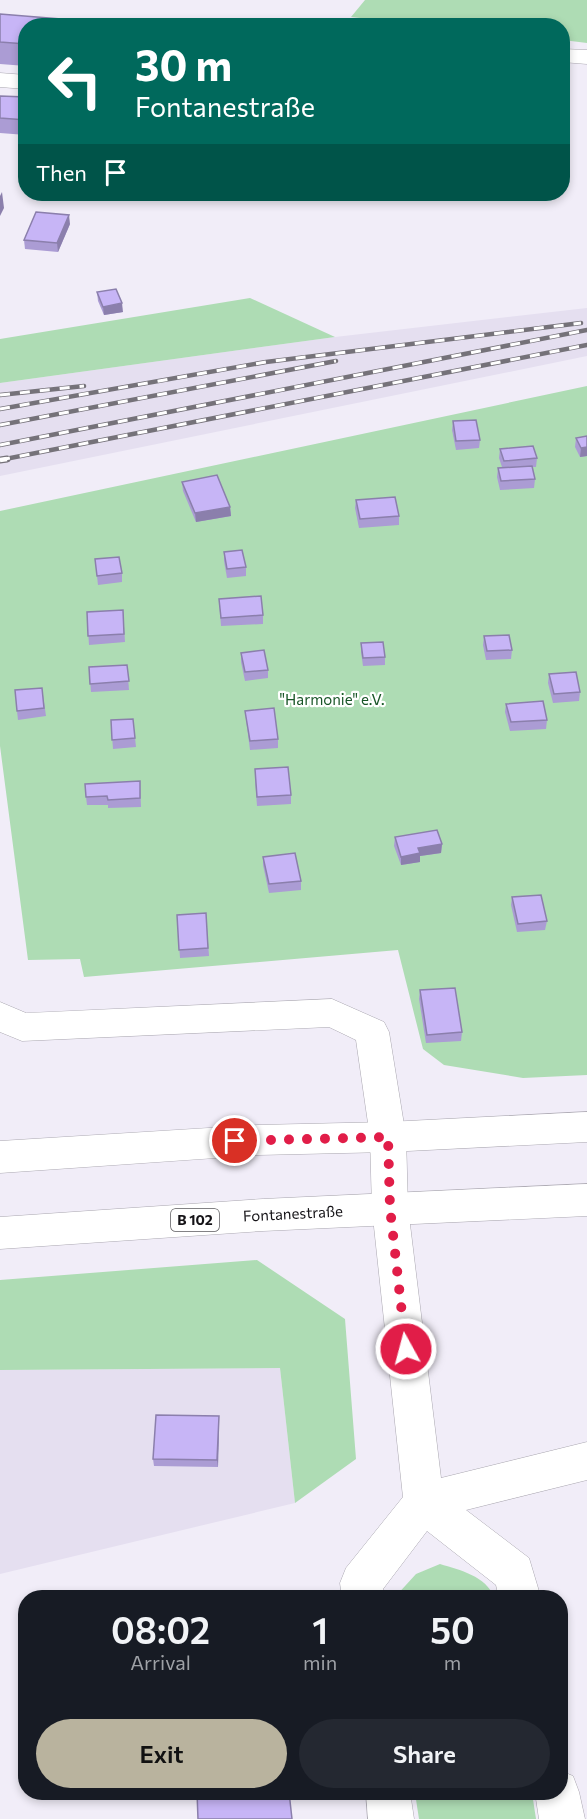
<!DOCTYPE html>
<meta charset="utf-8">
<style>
body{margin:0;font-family:Commissioner,sans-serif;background:#242831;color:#f1f3f6;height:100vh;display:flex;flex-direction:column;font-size:22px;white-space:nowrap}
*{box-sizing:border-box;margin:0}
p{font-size:20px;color:#9ea1a6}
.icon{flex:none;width:33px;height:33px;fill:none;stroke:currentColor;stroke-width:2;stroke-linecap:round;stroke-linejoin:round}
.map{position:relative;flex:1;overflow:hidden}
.panel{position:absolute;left:18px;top:1590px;width:550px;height:210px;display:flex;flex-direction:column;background:#171b24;border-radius:24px;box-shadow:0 3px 9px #0003}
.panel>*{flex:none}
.banner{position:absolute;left:18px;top:18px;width:552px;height:183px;border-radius:24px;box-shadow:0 3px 9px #0003;background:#00695c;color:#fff;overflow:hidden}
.pin{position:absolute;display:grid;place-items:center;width:51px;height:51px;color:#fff;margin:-26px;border:3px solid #fff;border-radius:50%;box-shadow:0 2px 6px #0007}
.me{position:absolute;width:66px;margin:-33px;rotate:353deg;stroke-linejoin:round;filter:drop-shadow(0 0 4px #0008)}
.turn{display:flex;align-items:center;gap:21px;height:126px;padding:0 18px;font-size:27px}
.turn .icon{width:78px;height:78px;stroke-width:2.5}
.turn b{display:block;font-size:42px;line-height:51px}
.then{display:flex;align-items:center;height:57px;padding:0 18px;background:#0003;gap:12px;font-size:22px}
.eta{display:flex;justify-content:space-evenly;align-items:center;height:102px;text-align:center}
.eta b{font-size:36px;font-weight:600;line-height:42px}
.action{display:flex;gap:12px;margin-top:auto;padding:12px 18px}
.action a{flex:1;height:69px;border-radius:36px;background:#b9b39e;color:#111;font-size:24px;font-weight:600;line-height:69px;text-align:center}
.action a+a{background:#242831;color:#f1f3f6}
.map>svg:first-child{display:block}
.built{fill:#e5dff0}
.green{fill:#aedcb4}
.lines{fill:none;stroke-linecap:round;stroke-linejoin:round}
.minor-casing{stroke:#aaa7b0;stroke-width:1}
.major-casing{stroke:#aaa7b0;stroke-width:1}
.minor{fill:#fff;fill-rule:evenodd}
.major{fill:#fff;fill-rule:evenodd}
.rail-far1-casing{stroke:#757279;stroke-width:4.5}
.rail-casing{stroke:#757279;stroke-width:7}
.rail-far1{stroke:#fff;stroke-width:3;stroke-dasharray:10;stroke-linecap:butt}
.rail{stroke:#fff;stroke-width:4.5;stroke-dasharray:13;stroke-linecap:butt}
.wall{fill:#ab9cd4}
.shaded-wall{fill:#8b7fac}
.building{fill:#c7b5f6;stroke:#8b7fac;stroke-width:1.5}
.route{stroke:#e11d48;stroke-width:10;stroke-dasharray:0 18}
.labels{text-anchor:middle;stroke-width:4.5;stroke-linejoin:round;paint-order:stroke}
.shield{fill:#fff;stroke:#5b5a5d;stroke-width:1.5}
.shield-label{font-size:14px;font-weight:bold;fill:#151317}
.park-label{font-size:15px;fill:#185527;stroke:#fff}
.street-label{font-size:15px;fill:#151317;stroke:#fff}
</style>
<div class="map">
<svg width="587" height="1819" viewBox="0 0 587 1819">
<rect width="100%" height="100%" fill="#f1edf8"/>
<g class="built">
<polygon points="587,308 587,356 0,476 0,383 335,337"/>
<polygon points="280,1368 295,1503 0,1574 0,1370"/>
</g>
<g class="green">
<polygon points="365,0 587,0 587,43 563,40 562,26 432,26 351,17"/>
<polygon points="250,298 335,337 0,383 0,339"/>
<polygon points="587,386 587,1075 523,1078 444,1065 423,1049 398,950 84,977 80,959 28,960 0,746 0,511"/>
<polygon points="257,1260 345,1319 356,1459 295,1503 280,1368 0,1370 0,1280"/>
<path d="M440 1564C460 1570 486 1576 494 1597H395L416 1574Z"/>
<polygon points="415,1793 532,1793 536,1819 419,1819"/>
</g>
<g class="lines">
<g class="minor-casing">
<g id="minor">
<polygon points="562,49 587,50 587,64 562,62"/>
<polygon points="0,73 26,75 26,89 0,87"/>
<polygon points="332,999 384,1022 389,1032 406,1137 408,1208 441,1478 587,1442 587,1480 466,1510 529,1558 541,1598 499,1598 496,1585 427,1531 383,1589 384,1598 342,1598 340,1583 346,1568 403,1497 372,1208 370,1137 356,1040 329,1027 22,1041 0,1032 0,1002 26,1013"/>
<polygon points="561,1771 573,1776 579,1792 585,1819 539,1819 535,1792 561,1792"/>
<polygon points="366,1792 410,1792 414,1819 368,1819"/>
</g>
</g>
<g class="major-casing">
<g id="major">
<polygon points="587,1112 587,1142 388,1152 258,1155 0,1173 0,1141 258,1125 388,1122"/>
<polygon points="587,1184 587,1216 263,1231 0,1249 0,1217 263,1199"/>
</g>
</g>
<use href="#minor" class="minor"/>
<use href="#major" class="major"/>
<g class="rail-far1-casing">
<g id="rail-far1">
<polyline points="0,395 84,386"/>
<polyline points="0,409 266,362 581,323"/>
<polyline points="0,425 336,361"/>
<polyline points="0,445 587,330"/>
<polyline points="0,460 587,345"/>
</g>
</g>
<g class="rail-casing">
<polyline id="rail" points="0,460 7,459"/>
</g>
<use href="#rail-far1" class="rail-far1"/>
<use href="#rail" class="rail"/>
</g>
<g class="wall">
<polygon points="0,14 26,26 26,66 0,64"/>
<polygon points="0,96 26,97 26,135 0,133"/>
<polygon points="70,224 58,252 25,249 24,240"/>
<polygon points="97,292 123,312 104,315 98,301"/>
<polygon points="453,421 480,440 479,448 456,450 452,430"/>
<polygon points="587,436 587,456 580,457 575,447 576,438"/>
<polygon points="500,449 537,458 536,467 532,467 535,479 534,488 500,490 497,477 498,468 502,467 499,458"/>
<polygon points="182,482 230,507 231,516 196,522 183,491"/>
<polygon points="356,500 399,516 399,525 359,528 355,508"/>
<polygon points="224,552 246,567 246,576 227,578 224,561"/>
<polygon points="95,559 122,573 122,582 98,585"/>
<polygon points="219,599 263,615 263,624 221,626"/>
<polygon points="123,610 125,642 89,645 87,612"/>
<polygon points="484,636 512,650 511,659 486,660 483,645"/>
<polygon points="361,643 385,657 385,665 363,666 361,652"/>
<polygon points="241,653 268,670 268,678 245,681 241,662"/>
<polygon points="127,665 129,690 91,692 89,667"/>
<polygon points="549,674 580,692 579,701 553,703 548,683"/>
<polygon points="42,688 46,716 18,720 17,711"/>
<polygon points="506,704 547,720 546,729 510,731 505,712"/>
<polygon points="245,711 278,739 278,748 250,750 246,719"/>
<polygon points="133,719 136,747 113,749 111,720"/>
<polygon points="255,778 291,795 291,804 257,806"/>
<polygon points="140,781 141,807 108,808 108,805 87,805 86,797"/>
<polygon points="395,837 442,844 441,853 420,856 420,862 401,865 394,846"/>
<polygon points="263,857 301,881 301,890 269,893 263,865"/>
<polygon points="512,897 547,921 545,930 517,932 511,905"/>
<polygon points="206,913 209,956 180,958 177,915"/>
<polygon points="420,990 462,1032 461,1041 426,1043 419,999"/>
<polygon points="219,1416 218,1467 154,1466 153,1459"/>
</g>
<g class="shaded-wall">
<polygon points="2,192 4,208 0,216 0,196"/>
<polygon points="69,215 70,224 58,252 57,243"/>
<polygon points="122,303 123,312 104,315 103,307"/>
<polygon points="587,447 587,456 580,457 581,448"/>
<polygon points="230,507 231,516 196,522 195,513"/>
<polygon points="442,844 441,853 420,856 420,862 401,865 401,857 418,848"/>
<polygon points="219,1416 219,1423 218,1467 217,1460"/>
</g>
<g class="building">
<polygon points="0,14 147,26 26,26 26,44 0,42"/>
<polygon points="0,96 26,97 26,120 0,118"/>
<polygon points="36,212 69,215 57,243 24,240"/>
<polygon points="116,289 122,303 103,307 97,292"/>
<polygon points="476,420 480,440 456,441 453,421"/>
<polygon points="587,436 587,447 581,448 576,438"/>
<polygon points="533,446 537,458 504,461 500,449"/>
<polygon points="532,466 535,479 501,481 498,468"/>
<polygon points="217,475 230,507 195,513 182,482"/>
<polygon points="395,497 399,516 360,519 356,500"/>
<polygon points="242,550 246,567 227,569 224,552"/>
<polygon points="119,557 122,573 97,576 95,559"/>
<polygon points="261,596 263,615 221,618 219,599"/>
<polygon points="123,610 124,634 88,636 87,612"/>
<polygon points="509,635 512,650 487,651 484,636"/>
<polygon points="383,642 385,657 363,658 361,643"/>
<polygon points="264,650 268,670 245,672 241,653"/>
<polygon points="127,665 129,681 90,684 89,667"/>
<polygon points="576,672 580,692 554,694 549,674"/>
<polygon points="42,688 44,708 17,711 15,690"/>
<polygon points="543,701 547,720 511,722 506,704"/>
<polygon points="274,708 278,739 250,741 245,711"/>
<polygon points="133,719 135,738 112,740 111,720"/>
<polygon points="288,767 291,795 257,797 255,769"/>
<polygon points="140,781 140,798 108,800 107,796 86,797 85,784"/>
<polygon points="437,830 442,844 418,848 420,853 401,857 395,837"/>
<polygon points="295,853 301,881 269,884 263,857"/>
<polygon points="541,895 547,921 518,924 512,897"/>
<polygon points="206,913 208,948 179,950 177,915"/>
<polygon points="455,988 462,1032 427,1035 420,990"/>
<polygon points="156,1415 219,1416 217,1460 153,1459"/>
<polygon points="197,1792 289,1792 292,1819 198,1819"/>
</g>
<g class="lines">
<polyline class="route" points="235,1141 388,1137 390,1208 406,1349"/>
</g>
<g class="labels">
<rect class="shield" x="171" y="1209" width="48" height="22" rx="4.5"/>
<g class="shield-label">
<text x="195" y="1225">B 102</text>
</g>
<g class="park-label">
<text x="332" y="705">"Harmonie" e.V.</text>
</g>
<g class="street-label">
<text transform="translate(293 1214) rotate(-3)" y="5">Fontanestraße</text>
</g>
</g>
</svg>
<div class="pin" style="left:235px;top:1141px;background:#d93025"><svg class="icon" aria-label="arrive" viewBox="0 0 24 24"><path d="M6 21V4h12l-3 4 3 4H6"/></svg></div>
<svg class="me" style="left:406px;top:1349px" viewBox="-20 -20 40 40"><circle r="17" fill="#e11d48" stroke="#fff" stroke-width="3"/><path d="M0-11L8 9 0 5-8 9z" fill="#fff"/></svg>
<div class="banner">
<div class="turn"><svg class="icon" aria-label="left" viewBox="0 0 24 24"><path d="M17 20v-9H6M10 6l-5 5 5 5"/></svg><div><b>30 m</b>Fontanestraße</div></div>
<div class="then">Then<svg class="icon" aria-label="arrive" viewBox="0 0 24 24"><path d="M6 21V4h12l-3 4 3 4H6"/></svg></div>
</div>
<section class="panel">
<div class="eta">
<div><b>08:02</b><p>Arrival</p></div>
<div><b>1</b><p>min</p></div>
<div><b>50</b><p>m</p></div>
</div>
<div class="action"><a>Exit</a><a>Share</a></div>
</section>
</div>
